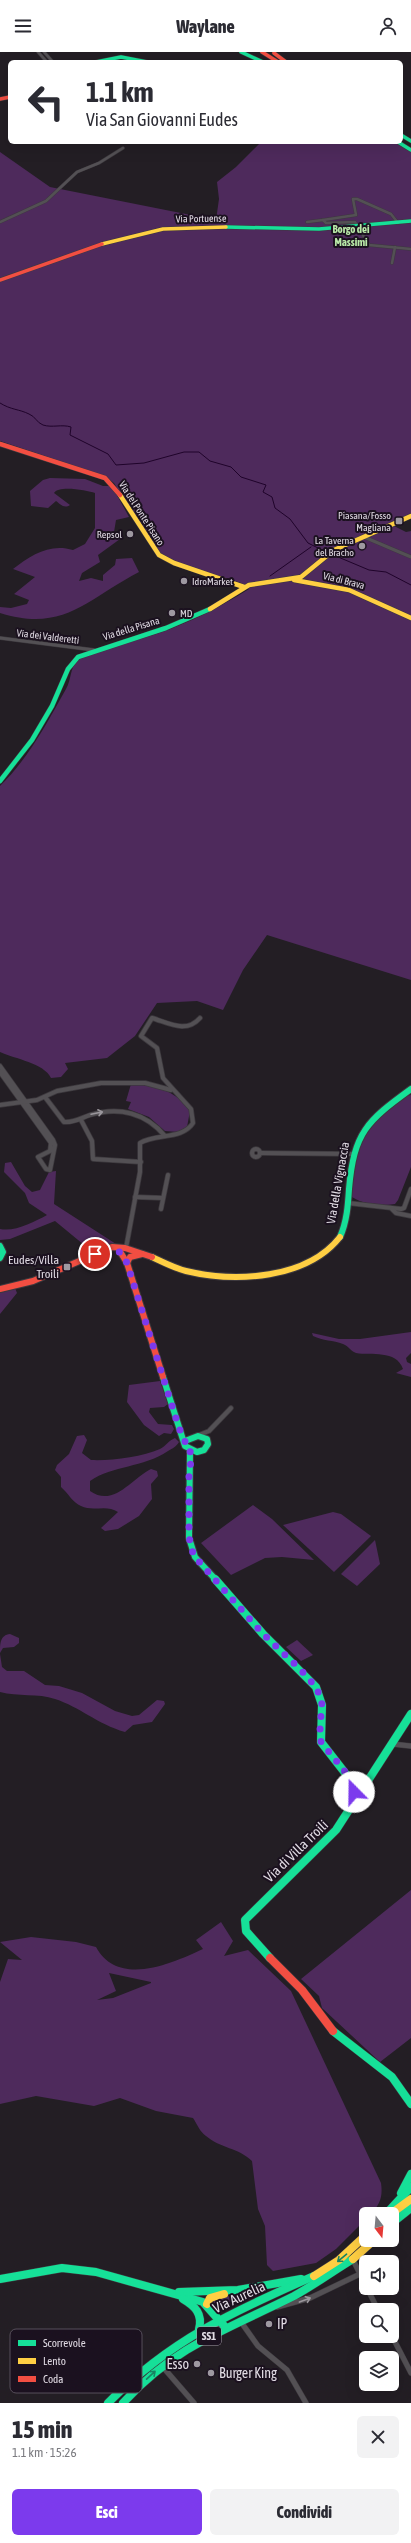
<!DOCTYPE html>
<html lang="it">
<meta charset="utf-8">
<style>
body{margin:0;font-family:"Asap Condensed",sans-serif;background:#f2f2f3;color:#2b2b33;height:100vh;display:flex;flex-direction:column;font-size:15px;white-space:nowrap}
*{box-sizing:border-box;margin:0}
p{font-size:13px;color:#7c7c81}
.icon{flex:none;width:22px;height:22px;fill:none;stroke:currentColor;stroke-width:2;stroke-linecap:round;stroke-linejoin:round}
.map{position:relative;height:2351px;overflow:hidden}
.panel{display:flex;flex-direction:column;background:#fff;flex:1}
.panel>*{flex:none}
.hud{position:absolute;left:8px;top:8px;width:395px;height:84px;border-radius:6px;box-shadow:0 4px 16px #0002;background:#fff;color:#2b2b33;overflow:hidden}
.needle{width:26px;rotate:164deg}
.controls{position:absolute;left:359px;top:2155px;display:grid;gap:8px}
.controls a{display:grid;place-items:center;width:40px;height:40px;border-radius:6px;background:#fff;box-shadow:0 4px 16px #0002;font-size:20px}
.pin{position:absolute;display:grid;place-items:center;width:34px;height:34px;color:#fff;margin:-17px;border:2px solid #fff;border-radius:50%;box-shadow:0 1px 4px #0007}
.me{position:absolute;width:44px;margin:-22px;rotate:338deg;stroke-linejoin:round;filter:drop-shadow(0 0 3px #0008)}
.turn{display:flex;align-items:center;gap:14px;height:84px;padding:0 12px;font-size:18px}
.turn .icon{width:52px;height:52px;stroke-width:2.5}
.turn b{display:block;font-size:28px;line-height:34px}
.round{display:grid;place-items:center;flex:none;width:42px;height:42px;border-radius:6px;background:#f2f2f3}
.summary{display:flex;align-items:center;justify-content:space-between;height:68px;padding:0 12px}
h1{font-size:24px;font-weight:800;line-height:30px}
.primary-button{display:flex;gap:8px;margin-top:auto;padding:8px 12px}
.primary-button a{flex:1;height:46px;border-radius:6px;background:#7c3aed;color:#fff;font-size:16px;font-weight:800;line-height:46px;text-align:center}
.primary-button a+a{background:#f2f2f3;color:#2b2b33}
header{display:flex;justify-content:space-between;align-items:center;height:52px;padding:0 12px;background:#fff;font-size:18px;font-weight:800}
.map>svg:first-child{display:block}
.green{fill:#4e2a5c;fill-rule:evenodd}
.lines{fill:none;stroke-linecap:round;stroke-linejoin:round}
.stream{stroke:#1f032a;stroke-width:1}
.street-far3-casing{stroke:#3d393e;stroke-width:3.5}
.street-far2-casing{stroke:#3d393e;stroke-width:4}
.street-far1-casing{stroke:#3d393e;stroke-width:5.5}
.street-casing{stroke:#3d393e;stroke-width:6}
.fast-far3-casing{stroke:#3d393e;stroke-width:4.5}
.fast-far2-casing{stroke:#3d393e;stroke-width:5.5}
.fast-far1-casing{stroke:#3d393e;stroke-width:8}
.fast-casing{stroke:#3d393e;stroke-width:9}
.slow-far3-casing{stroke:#3d393e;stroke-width:4.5}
.slow-far2-casing{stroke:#3d393e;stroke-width:5.5}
.slow-far1-casing{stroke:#3d393e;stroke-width:8}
.slow-casing{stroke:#3d393e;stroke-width:9}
.jam-far3-casing{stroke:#3d393e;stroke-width:4.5}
.jam-far2-casing{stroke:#3d393e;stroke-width:5.5}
.jam-far1-casing{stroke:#3d393e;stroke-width:8}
.jam-casing{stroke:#3d393e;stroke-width:9}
.street-far3{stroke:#535054;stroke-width:2.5}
.street-far2{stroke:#535054;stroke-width:3}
.street-far1{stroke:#535054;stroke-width:4}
.street{stroke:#535054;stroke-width:5}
.fast-far3{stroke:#16e098;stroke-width:3.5}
.fast-far2{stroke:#16e098;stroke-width:4.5}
.fast-far1{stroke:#16e098;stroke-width:6}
.fast{stroke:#16e098;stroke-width:8}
.slow-far3{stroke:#ffcf43;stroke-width:3.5}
.slow-far2{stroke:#ffcf43;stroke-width:4.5}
.slow-far1{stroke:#ffcf43;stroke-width:6}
.slow{stroke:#ffcf43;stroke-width:8}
.jam-far3{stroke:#f24e42;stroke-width:3.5}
.jam-far2{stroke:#f24e42;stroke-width:4.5}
.jam-far1{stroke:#f24e42;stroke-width:6}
.jam{stroke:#f24e42;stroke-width:8}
.oneway{stroke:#9a969c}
.oneway2{stroke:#188362}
.route{stroke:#7c3aed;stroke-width:7;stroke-dasharray:0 12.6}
.poi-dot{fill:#9e99a1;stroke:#1b111f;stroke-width:1.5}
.labels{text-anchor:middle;stroke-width:4;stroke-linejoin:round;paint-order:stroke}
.far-street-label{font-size:10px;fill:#e1dbe4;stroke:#1b111f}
.far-poi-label{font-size:10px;fill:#e1dbe4;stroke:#1b111f;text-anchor:end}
.far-neighbourhood-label{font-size:11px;font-weight:bold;fill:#b9e9a8;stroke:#1b111f}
.shield{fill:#1b111f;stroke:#a69ea9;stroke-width:1}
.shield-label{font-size:11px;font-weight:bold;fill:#e1dbe4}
.street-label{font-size:12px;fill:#e1dbe4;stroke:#1b111f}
.poi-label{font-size:12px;fill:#e1dbe4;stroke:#1b111f;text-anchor:end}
.near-street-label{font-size:14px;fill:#e1dbe4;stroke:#1b111f}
.near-poi-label{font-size:14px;fill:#e1dbe4;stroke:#1b111f;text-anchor:start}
.key{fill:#1b111f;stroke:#564e5a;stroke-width:1}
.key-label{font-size:11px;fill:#e1dbe4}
</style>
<header><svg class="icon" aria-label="menu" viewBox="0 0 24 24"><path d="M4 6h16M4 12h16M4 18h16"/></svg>Waylane<svg class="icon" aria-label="person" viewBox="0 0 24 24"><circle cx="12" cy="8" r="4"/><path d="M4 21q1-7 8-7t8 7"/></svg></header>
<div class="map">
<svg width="411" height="2351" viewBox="0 0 411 2351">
<rect width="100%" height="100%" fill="#231e24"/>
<g class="green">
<path d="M261 90H396L411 99V462L390 472 406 480 411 479V928L267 883 243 918 223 958 197 949 157 951 135 984 107 1006 65 1011 68 1017 61 1025 51 1026C44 1011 15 1007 0 1000V734C28 707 47 671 66 637 72 627 69 616 79 607 94 595 137 589 156 582 189 571 220 555 249 537L241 531 174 510 160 503 114 431 105 424 0 389V100L50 135 216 168 219 147 217 130 236 115Z"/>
<path d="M50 426 85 427 103 434H112L129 465 116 468 114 480 120 487 98 503 100 510 82 521 79 529 91 526 103 529V523L115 513 116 507 132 506 139 520C87 547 64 581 0 561V555L11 556 27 552 29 548 14 542 35 525 13 517C31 503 50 491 73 498L85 492 95 476V441C87 438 58 433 54 441L70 453C64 457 60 452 56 449L48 456 31 454 30 439 43 428Z"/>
<path d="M131 1032C154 1033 176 1038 190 1059L187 1075 178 1080 165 1079 149 1065 128 1057 131 1050 126 1049Z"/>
<path d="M411 1043V1115L398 1148 395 1152C380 1154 365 1153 352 1145 352 1125 352 1095 363 1078 372 1065 393 1054 405 1044Z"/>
<path d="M11 1110 25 1134 32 1140 40 1138 49 1120 56 1119 54 1152 116 1192 89 1197 55 1169 10 1187 0 1188V1177C15 1180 34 1170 47 1163L29 1151 25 1141 4 1120 5 1111Z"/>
<polygon points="15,1236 17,1241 0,1262 0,1239"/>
<path d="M411 1280V1301L406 1306 407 1310 411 1312V1325L396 1321 403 1317C396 1297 371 1304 356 1301 350 1299 349 1294 343 1292 333 1288 323 1289 313 1284L312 1281 339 1287H360Z"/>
<polygon points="160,1329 168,1352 164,1355 150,1356 149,1360 158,1372 172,1373 174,1377 171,1382 164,1381 159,1384 144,1373 127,1350 129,1333"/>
<path d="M84 1383 87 1388 82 1401 91 1408C110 1409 142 1405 160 1397 166 1394 168 1389 175 1386L179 1390C176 1395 173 1396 168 1399 143 1416 113 1413 90 1429V1439C114 1456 132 1426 151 1417L157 1419 158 1424 151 1432 152 1447 139 1464 118 1477 105 1479 101 1476 118 1460C107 1452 93 1460 81 1454 73 1451 68 1441 61 1435V1425L55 1418 57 1413 69 1402 77 1384Z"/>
<polygon points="253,1453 272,1467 314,1508 282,1505 265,1506 231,1523 201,1491"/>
<polygon points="333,1460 341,1462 371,1484 334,1520 283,1473"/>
<polygon points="375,1488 380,1512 357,1534 341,1522"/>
<path d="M10 1582 19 1586V1591L14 1595 3 1596 0 1601C0 1592 0 1583 10 1582Z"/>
<polygon points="297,1588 313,1603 301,1609 286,1595"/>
<path d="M0 1602 2 1615 7 1619H24L45 1633 59 1634 82 1641 115 1659 132 1664 139 1663 157 1648 164 1649 165 1652 152 1670 133 1673 125 1680C97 1672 80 1655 55 1647 38 1641 18 1645 0 1640Z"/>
<polygon points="411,1838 411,1986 380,2010 322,1956 319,1944 301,1927"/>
<path d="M221 1870 233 1889 224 1904 248 1898 291 1939 381 2131C383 2145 380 2152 371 2162H366V2167L336 2197 316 2211 273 2219 267 2213 265 2174 258 2157 252 2109C239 2096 220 2096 206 2084 200 2080 197 2072 193 2066L156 2059 120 2046 94 2054 36 2044 0 2052V1930L8 1907 22 1908 0 1890 31 1885 76 1890 96 1895C118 1936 173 1911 203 1897L196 1888ZM109 1921 151 1930V1931L113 1946 97 1948 116 1939Z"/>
<polygon points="261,2239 220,2260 213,2249 218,2246"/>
</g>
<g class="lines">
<g class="stream">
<path d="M0 351C11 358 19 357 29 362 35 364 37 371 43 373 52 376 62 372 71 375L70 383 108 402 116 413 144 411 184 400H199L210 409 231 415 241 425 266 433 263 440 272 445 275 456 290 467 308 491 328 501"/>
<polyline points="331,502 369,518 386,520 411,533"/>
<polyline points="270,524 311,495"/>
</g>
<g class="street-far3-casing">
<g id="street-far3">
<polyline points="38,0 47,10"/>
<polyline points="44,0 53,10"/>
<polyline points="0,170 46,149 77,120 99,111 123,96"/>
<polyline points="307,170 323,168"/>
<polyline points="398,171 391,162 357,147 353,147 356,163 323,168 326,171 355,170 369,193 411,197"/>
<polyline points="392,211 395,195"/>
</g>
</g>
<g class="street-far2-casing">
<g id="street-far2">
<polyline points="364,485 411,505"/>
<polyline points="0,586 94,598"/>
</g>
</g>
<g class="street-far1-casing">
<g id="street-far1">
<polyline points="0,1014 53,1088 55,1093 50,1118 46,1117 38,1105 50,1099 51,1091 0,1020"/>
<path d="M45 1045 64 1070C74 1071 81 1066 90 1063 119 1054 146 1061 165 1084"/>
<polyline points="0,1053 37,1048 57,1039 101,1031 145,1031 171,1038"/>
<polyline points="81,1068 92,1089 93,1107 141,1110"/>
<circle cx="256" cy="1101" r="4"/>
<polyline points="261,1101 353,1102"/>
<polyline points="135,1145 163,1146"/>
<polyline points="348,1151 401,1157 404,1156 411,1137"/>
<polyline points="161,1157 168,1123"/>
<polyline points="392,1157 396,1161 411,1164"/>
<path d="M126 1196 140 1120V1091C156 1081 182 1088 193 1071L191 1057 163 1026 157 996 141 984 152 966C169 971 186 982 200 966"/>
<polyline points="199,1383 209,1379 231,1356"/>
</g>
</g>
<g class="street-casing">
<g id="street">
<polyline points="392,1692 411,1694"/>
<polyline points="353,2208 366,2234"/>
<polyline points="367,2236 378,2258"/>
<polyline points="277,2255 310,2246 360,2222"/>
<polyline points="241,2270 258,2294 287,2318 306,2351"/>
<polyline points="392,2284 411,2321"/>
<polyline points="162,2314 194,2351"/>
</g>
</g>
<g class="fast-far3-casing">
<g id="fast-far3">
<polyline points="241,0 263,10"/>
<polyline points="96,10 121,5 147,10"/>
<polyline points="401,83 411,89"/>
<polyline points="398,90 411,98"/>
<polyline points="226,175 319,177 411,169"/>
</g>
</g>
<g class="fast-far2-casing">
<polyline id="fast-far2" points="0,729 32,688 52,654 68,617 78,605 166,576 210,557"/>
</g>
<g class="fast-far1-casing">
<g id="fast-far1">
<path d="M340 1185C347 1169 348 1153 349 1137 354 1080 367 1069 411 1037"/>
<polyline points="0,1194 3,1200 0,1206"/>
<polyline points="163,1325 185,1394 197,1400 204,1398 208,1392 207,1387 198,1384 185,1389"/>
<polyline points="190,1399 189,1486 195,1505 216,1528"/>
</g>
</g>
<g class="fast-casing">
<g id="fast">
<polyline points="215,1527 263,1582 316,1635 322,1653 321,1690 349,1726 355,1747"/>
<polyline points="270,1906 246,1879 245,1868 336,1778 411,1662"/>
<polyline points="333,1979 392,2025 411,2052"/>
<polyline points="401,2141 411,2122"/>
<polyline points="386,2162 411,2135"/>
<polyline points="392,2171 411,2156"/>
<polyline points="0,2227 62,2216 96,2220 203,2250 226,2276"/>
<polyline points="179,2240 238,2238 301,2227"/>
<path d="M183 2247C195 2254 203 2262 199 2277"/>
<path d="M108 2351C170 2288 234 2259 314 2224"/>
<path d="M123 2351C176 2293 226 2278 294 2244 314 2233 333 2219 353 2207"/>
</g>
</g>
<g class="slow-far3-casing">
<polyline id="slow-far3" points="102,192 163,177 226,175"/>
</g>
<g class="slow-far2-casing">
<g id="slow-far2">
<polyline points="120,443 159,503 174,511 244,535"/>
<polyline points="294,528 349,538 411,566"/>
<polyline points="210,557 249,533 301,525 334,498 411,464"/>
</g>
</g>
<g class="slow-far1-casing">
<path id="slow-far1" d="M152 1205C163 1210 174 1216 186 1219 236 1231 307 1227 340 1185"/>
</g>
<g class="slow-casing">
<g id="slow">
<polyline points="392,2161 411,2147"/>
<polyline points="353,2207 374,2188"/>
<polyline points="314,2224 339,2208 366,2183"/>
<polyline points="207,2252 210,2246 224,2242"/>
</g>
</g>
<g class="jam-far3-casing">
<g id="jam-far3">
<polyline points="262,0 278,10"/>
<polyline points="274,1 286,10"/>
<polyline points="0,47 10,45"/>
<polyline points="0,228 102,192"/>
</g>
</g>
<g class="jam-far2-casing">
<polyline id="jam-far2" points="0,392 105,426 120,443"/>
</g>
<g class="jam-far1-casing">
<g id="jam-far1">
<polyline points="121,1201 127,1211 163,1325"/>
<polyline points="127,1211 130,1205 142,1202"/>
<polyline points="0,1237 33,1229 112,1195 125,1196 152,1205"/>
</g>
</g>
<g class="jam-casing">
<polyline id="jam" points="270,1906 302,1938 333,1979"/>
</g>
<use href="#street-far3" class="street-far3"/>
<use href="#street-far2" class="street-far2"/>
<use href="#street-far1" class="street-far1"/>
<use href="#street" class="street"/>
<use href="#fast-far3" class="fast-far3"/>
<use href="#fast-far2" class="fast-far2"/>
<use href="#fast-far1" class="fast-far1"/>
<use href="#fast" class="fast"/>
<use href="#slow-far3" class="slow-far3"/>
<use href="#slow-far2" class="slow-far2"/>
<use href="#slow-far1" class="slow-far1"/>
<use href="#slow" class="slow"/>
<use href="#jam-far3" class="jam-far3"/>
<use href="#jam-far2" class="jam-far2"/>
<use href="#jam-far1" class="jam-far1"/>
<use href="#jam" class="jam"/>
</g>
<defs><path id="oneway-shaft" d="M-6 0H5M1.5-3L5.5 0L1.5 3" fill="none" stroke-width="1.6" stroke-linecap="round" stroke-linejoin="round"/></defs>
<g class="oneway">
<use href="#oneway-shaft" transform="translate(97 1061) rotate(-12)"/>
<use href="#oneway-shaft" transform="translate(305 2248) rotate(-20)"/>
</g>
<g class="oneway2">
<use href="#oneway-shaft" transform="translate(342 2206) rotate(140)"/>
<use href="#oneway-shaft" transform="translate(151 2323) rotate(-43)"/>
</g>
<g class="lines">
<path class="route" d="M95 1202C105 1198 111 1197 122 1201L127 1211 179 1376 185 1389V1394L190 1398 191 1408 189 1424V1477L190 1494 195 1505 263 1582 301 1618 316 1635 322 1649 320 1678 321 1690 347 1722 354 1740"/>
</g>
<g class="poi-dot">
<rect x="395" y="465" width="8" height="8" rx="2"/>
<circle cx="130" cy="482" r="4"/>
<circle cx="362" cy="494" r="4"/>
<circle cx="184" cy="529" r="4"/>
<circle cx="172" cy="561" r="4"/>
<rect x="63" y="1211" width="8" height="8" rx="2"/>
<circle cx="269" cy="2272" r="4"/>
<circle cx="197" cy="2312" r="4"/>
<circle cx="211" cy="2321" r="4"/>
</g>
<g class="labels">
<g class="far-street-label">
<text transform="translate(201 166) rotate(-1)" y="4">Via Portuense</text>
<text transform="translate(142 461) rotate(57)" y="4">Via del Ponte Pisano</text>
<text transform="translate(344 528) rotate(14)" y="4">Via di Brava</text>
<text transform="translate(131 576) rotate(-17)" y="4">Via della Pisana</text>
<text transform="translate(48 584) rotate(7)" y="4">Via dei Valderetti</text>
</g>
<g class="far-poi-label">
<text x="391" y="467">Piasana/Fosso<tspan x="391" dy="12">Magliana</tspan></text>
<text x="122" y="486">Repsol</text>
<text x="354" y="492">La Taverna<tspan x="354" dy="12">del Bracho</tspan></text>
<text x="192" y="533" text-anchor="start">IdroMarket</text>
<text x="180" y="565" text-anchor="start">MD</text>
</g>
<g class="far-neighbourhood-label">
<text x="351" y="181">Borgo dei<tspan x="351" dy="13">Massimi</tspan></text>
</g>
<rect class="shield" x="197" y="2275" width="24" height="18" rx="3"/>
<g class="shield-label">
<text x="209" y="2288">SS1</text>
</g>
<g class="street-label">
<text transform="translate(338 1131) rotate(-80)" y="4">Via della Vignaccia</text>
</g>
<g class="poi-label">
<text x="59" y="1212">Eudes/Villa<tspan x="59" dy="14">Troili</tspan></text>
</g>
<g class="near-street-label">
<text transform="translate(296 1799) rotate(-44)" y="5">Via di Villa Troili</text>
<text transform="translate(239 2245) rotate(-25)" y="5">Via Aurelia</text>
</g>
<g class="near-poi-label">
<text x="277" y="2277">IP</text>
<text x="189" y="2317" text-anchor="end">Esso</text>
<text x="219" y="2326">Burger King</text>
</g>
</g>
<rect x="10" y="2277" width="132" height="64" rx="6" class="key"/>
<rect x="18" y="2288" width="18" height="6" fill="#16e098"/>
<rect x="18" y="2306" width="18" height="6" fill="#ffcf43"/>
<rect x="18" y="2324" width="18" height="6" fill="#f24e42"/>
<g class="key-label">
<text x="43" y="2295">Scorrevole</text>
<text x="43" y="2313">Lento</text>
<text x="43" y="2331">Coda</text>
</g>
</svg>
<div class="controls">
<a><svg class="needle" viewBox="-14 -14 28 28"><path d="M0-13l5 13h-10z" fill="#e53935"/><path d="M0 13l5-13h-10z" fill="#7c7c81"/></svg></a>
<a><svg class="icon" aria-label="sound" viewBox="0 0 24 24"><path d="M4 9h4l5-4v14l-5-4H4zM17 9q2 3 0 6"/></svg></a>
<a><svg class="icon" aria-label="search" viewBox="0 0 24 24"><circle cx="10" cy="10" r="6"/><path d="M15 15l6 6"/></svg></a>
<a><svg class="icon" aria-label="layers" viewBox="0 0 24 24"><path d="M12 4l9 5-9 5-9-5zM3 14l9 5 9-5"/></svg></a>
</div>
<div class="pin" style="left:95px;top:1202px;background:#d93025"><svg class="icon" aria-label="arrive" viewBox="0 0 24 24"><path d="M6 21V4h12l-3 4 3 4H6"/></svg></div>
<svg class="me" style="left:354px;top:1740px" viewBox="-20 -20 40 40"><circle r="19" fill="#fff"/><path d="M0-13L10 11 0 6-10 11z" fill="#7c3aed"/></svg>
<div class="hud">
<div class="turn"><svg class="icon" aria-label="left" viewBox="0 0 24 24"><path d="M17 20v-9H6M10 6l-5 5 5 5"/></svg><div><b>1.1 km</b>Via San Giovanni Eudes</div></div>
</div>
</div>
<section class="panel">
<div class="summary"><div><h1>15 min</h1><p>1.1 km · 15:26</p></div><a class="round"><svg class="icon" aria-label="close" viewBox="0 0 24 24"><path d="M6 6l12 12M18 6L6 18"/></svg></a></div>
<div class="primary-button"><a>Esci</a><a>Condividi</a></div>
</section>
